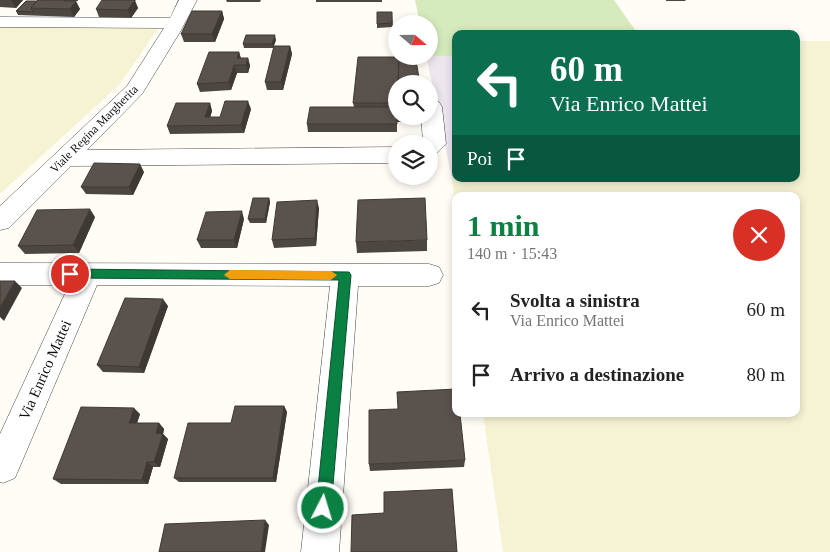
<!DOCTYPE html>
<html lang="it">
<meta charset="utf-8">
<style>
body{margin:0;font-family:Georgia,serif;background:#f6f6f6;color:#222;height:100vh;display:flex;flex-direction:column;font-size:19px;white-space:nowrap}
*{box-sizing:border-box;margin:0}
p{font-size:16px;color:#767676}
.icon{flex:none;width:28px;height:28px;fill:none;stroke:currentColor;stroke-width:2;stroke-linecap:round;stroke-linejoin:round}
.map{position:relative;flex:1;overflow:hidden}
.sheet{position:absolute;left:452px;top:192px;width:348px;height:225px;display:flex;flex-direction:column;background:#fff;border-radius:10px;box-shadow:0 2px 8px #0003}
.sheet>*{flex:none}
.hud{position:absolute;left:452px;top:30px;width:348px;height:152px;border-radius:10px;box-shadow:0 2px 8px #0003;background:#0b6e4f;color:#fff;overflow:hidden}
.needle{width:32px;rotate:110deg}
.tools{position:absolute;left:388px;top:15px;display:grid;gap:10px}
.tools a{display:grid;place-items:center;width:50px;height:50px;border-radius:50%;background:#fff;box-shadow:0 2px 8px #0003;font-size:25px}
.pin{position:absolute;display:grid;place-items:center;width:42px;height:42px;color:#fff;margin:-21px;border:2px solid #fff;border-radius:50%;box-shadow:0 1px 5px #0007}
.me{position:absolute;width:55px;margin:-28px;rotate:5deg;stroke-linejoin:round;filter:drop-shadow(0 0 4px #0008)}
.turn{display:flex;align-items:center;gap:18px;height:105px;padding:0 15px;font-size:22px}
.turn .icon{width:65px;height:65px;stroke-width:2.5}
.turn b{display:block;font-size:35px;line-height:42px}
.then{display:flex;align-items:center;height:48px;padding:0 15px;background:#0003;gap:10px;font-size:19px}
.round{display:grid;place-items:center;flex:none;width:52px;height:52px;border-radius:26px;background:#f6f6f6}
.overview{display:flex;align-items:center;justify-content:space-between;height:85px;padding:0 15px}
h1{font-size:30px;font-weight:800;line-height:38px;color:#0b8043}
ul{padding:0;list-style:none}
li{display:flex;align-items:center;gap:15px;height:65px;padding:0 15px}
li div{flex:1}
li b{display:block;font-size:19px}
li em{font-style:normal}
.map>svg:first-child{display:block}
.industrial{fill:#eee6ef}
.farmland{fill:#f6f3d4}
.green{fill:#d5ebbd}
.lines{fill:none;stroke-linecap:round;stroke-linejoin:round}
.minor-casing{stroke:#444;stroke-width:1}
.minor{fill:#fff;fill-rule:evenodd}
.wall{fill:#4d4742}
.shaded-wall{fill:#3f3936}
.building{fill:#5a524d;stroke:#3f3936}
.route{fill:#0b8043;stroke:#07532c}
.slow{fill:#f59e0b}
.labels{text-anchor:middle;stroke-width:5;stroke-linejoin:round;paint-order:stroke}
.far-street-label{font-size:12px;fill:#111;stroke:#fff}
.street-label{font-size:15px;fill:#111;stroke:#fff}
</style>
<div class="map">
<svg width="830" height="552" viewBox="0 0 830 552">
<rect width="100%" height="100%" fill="#fffdf5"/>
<polygon class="industrial" points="426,56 456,56 456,179 452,179"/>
<g class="farmland">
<polygon points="0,26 160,26 119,85 0,194"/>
<polygon points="796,41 830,41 830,552 503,552 483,414 796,414 796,196 456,196 456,217 452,179 796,179"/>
</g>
<polygon class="green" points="415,0 614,0 638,34 456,34 456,56 429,56 429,24 420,24"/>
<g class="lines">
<g class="minor-casing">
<g id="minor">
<polygon points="179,0 197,0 180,32 142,94 87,150 396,147 396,163 71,166 9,228 0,230 0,206 127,86 164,28 0,27 0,17 170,18"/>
<polygon points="431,100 439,102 442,107 446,144 437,153 429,156 429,144 420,144 423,141 421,116 429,116 429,101"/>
<polygon points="0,263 429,264 439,267 443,275 439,283 429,286 358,286 339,552 301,552 330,286 97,285 15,478 3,483 0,482 0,434 69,285 0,285"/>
</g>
</g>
<use href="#minor" class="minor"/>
</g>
<g class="wall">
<polygon points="0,0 23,0 16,8 0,7"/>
<polygon points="37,0 78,0 78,1 67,1 80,9 74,17 18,15 16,11 37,1 38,0"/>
<polygon points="226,0 261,0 260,2 227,2"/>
<rect x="316" y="0" width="66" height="2"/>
<polygon points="666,0 686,0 685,1 666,1"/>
<polygon points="135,1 138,8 131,18 99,17 96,9"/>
<polygon points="222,11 224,19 215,42 184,42 181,34"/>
<polygon points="377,12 392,12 393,27 377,28"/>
<polygon points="276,40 273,48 244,48 243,44"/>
<polygon points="290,46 292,54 283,90 267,90 265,82"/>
<polygon points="239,52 241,58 248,58 250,66 248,73 237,73 231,90 200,92 197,84"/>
<polygon points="396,84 396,116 426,116 425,122 397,122 397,132 308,132 307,124 354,107 353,103"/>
<polygon points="210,103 212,111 210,117 220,117 251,109 244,133 170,134 167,126"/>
<polygon points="144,172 133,195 86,194 81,187"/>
<polygon points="269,198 270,202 266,223 250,223 248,219"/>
<polygon points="319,208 316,246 274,248 272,240"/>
<polygon points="95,217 79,253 25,254 18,246"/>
<polygon points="244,219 237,248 201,248 197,240"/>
<polygon points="427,240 427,251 357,253 356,242"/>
<polygon points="168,306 144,373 103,372 97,365"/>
<polygon points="284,406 287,412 276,482 179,482 174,478"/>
<polygon points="140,414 137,423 159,423 164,429 163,434 168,439 160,467 153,467 148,484 61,484 53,479"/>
<polygon points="465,460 464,467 370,471 369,464"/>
</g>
<g class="shaded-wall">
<polygon points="11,0 23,0 16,8"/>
<polygon points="127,0 136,0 135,1 138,8 131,18 128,10"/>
<polygon points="76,1 80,9 74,17 70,9"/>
<polygon points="222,11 224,19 215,42 212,34"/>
<polygon points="275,35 276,40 273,48 272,44"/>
<polygon points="290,46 292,54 283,90 281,82"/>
<polygon points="239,52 241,60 239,66 237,58"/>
<polygon points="248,58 250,66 248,73 246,65"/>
<polygon points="234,65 237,73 231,90 229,82"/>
<polygon points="248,101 251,109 244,133 241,125"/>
<polygon points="210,103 212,111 208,125 205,117"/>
<polygon points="140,164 144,172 133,195 129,187"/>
<polygon points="269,198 270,202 266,223 265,219"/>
<polygon points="317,200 319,208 316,246 315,238"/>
<polygon points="90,209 95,217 79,253 73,245"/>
<polygon points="242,211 244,219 237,248 234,240"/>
<polygon points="15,281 22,288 4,321 0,317 0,307"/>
<polygon points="163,299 168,306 144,373 139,367"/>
<polygon points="284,406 287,412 276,482 273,478"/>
<polygon points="134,408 140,414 135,429 129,423"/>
<polygon points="159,423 164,429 163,434 168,439 160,467 154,462 156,433"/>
<polygon points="147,462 153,467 148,484 142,480"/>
<polygon points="265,520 269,525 265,552 261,552"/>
</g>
<g class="building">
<polygon points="38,0 65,0 64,1 76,1 70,9 31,8"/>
<polygon points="102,0 135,0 128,10 96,9"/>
<polygon points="26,1 37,1 31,8 33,12 16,11"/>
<polygon points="192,11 222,11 212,34 181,34"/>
<polygon points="377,12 392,12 392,23 377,24"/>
<polygon points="246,35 275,35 272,44 243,44"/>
<polygon points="274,46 290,46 281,82 265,82"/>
<polygon points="209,52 239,52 237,58 248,58 246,65 234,65 229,82 197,84"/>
<polygon points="358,57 399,57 398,84 396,84 396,103 353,103"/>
<polygon points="399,60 416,60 420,84 398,84"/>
<polygon points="225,101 248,101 241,125 167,126 176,103 210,103 205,117 220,117"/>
<polygon points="310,107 396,107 397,124 307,124"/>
<polygon points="94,163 140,164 129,187 81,187"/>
<polygon points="253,198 269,198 265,219 248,219"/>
<polygon points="425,198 427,240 356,242 358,200"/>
<polygon points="317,200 315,238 272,240 277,202"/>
<polygon points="90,209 73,245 18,246 37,210"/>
<polygon points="242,211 234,240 197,240 206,212"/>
<polygon points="0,281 15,281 0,307"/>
<polygon points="125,298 163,299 139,367 97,365"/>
<polygon points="456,389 456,414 460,414 465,460 369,464 369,410 398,409 397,392"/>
<polygon points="235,406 284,406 273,478 174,478 188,423 231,423"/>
<polygon points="81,407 134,408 129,423 159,423 156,433 163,434 154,462 147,462 142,480 53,479"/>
<polygon points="452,489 457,552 351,552 352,515 384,513 384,492"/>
<polygon points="265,520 261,552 159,552 165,524"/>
</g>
<polygon class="route" points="70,269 349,272 351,275 331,508 328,513 323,515 318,513 316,508 339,280 70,278 64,274"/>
<polygon class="slow" points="230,270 331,271 337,275 331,280 230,279 224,275"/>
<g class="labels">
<g class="far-street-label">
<text transform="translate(94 129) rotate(-45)" y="4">Viale Regina Margherita</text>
</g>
<g class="street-label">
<text transform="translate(45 370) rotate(-66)" y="5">Via Enrico Mattei</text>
</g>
</g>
</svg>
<div class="tools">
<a><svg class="needle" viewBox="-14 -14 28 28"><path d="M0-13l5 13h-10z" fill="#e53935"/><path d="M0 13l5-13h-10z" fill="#767676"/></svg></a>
<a><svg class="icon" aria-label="search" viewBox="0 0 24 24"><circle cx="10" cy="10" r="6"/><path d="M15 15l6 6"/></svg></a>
<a><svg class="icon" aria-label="layers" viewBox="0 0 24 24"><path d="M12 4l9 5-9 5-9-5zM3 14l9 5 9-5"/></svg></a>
</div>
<div class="pin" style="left:70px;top:274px;background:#d93025"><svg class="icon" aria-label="arrive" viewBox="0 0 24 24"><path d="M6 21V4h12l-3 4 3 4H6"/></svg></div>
<svg class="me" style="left:323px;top:508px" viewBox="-20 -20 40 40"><circle r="17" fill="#0b8043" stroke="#fff" stroke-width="3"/><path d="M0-11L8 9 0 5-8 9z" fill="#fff"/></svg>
<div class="hud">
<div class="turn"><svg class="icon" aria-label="left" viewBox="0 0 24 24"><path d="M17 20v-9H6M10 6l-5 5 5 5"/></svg><div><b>60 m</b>Via Enrico Mattei</div></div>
<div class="then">Poi<svg class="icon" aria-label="arrive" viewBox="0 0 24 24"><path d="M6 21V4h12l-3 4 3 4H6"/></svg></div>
</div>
<section class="sheet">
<div class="overview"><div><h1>1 min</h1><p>140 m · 15:43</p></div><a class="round" style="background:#d93025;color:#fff"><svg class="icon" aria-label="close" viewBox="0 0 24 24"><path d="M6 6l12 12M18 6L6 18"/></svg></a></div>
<ul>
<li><svg class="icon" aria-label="left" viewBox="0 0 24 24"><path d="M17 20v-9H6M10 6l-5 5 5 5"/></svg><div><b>Svolta a sinistra</b><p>Via Enrico Mattei</p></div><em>60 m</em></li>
<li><svg class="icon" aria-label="arrive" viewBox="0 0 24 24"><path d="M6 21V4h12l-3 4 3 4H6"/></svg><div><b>Arrivo a destinazione</b></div><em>80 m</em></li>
</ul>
</section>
</div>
